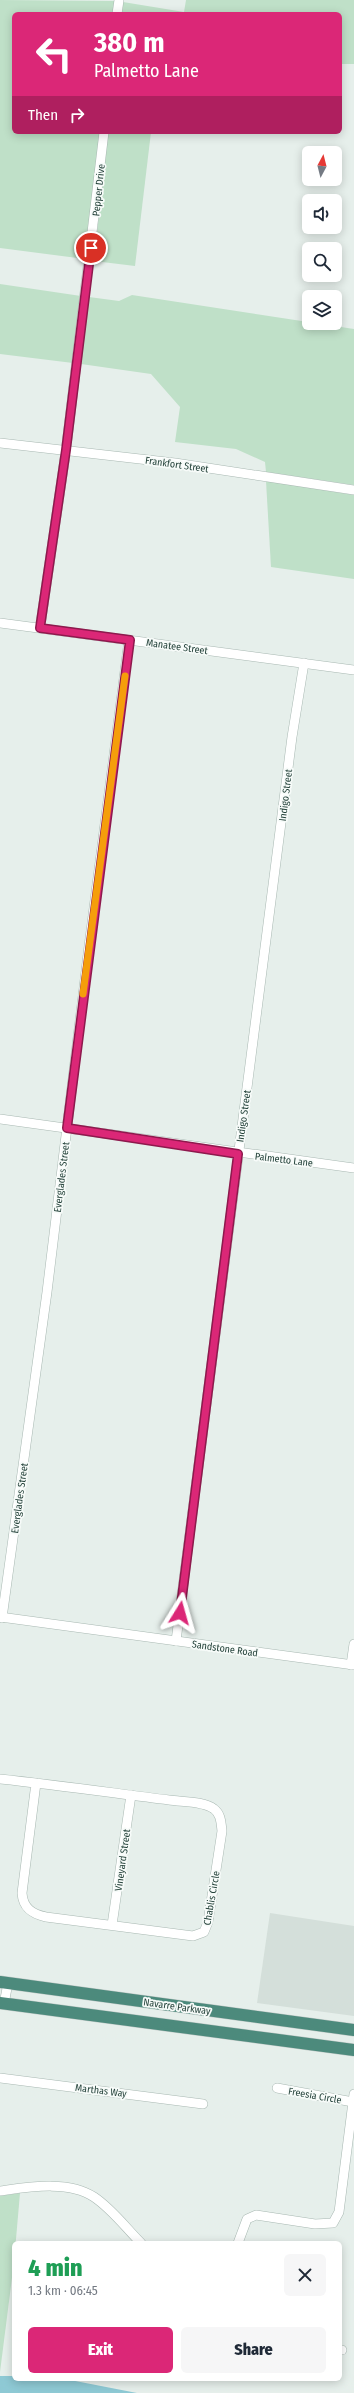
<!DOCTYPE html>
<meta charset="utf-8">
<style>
body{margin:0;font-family:"Fira Sans Condensed",sans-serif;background:#f6f6f7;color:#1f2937;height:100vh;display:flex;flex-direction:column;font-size:15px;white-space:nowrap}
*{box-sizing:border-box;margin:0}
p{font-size:13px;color:#747a83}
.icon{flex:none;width:22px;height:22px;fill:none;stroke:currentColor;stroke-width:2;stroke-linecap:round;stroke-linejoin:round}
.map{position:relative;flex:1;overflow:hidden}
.side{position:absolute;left:12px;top:2241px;width:330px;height:140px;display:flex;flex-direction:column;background:#fff;border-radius:6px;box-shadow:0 2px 10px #0003}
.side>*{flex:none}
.hud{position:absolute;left:12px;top:12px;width:330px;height:122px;border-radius:6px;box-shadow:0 2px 10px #0003;background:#db2777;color:#fff;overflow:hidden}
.needle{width:26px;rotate:7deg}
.tools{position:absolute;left:302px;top:146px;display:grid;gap:8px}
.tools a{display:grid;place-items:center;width:40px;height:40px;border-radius:6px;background:#fff;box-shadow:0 2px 10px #0003;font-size:20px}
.pin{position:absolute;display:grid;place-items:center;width:34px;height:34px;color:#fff;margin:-17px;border:2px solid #fff;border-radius:50%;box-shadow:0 1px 4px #0007}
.me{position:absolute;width:44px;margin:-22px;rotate:8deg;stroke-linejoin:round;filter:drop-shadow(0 0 3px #0008)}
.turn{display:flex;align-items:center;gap:14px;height:84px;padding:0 16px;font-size:18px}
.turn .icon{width:52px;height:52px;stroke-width:2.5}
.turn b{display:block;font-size:28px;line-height:34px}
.then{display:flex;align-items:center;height:38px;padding:0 16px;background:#0003;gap:8px;font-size:15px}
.round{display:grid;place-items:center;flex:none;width:42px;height:42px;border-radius:6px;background:#f6f6f7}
.headline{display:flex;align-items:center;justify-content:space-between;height:68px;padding:0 16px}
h1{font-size:24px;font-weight:800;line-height:30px;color:#1e9e55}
.primary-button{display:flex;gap:8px;margin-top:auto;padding:8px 16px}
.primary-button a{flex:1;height:46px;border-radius:6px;background:#db2777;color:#fff;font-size:16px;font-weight:800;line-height:46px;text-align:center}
.primary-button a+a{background:#f6f6f7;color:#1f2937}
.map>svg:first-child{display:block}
.built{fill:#d4dfda}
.green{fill:#bfe0c8}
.water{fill:#8ec9d4}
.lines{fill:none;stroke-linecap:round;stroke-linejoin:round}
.minor-casing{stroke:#a8b8b2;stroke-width:10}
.trunk-casing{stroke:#c2cac8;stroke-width:13}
.minor{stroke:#fff;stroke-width:9}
.trunk{stroke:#4c8a7c;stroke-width:12}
.route-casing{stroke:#8e194d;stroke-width:10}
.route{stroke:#db2777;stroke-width:7}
.slow{stroke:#f59e0b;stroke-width:7}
.labels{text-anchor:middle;stroke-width:3.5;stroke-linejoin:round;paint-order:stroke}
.street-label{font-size:10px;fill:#24423a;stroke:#f7fbf9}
</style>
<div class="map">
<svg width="354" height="2393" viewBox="0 0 354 2393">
<rect width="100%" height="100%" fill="#e6efeb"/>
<polygon class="built" points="270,1913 354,1926 354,2016 257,2003"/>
<g class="green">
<polygon points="0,0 115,1 113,14 14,14 14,132 100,132 85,259 0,248"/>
<polygon points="186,0 354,0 354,64 340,64 340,14 122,14 123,2 184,12"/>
<polygon points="108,132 151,132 135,266 94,261"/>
<polygon points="0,284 81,296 73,363 0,354"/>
<polygon points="132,295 354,329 354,485 266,472 265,462 236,449 175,442 180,407 151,374 81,364 89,297 119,301"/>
<polygon points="266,481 354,495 354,579 271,567"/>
<polygon points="20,2193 14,2262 0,2372 0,2196"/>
</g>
<polygon class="water" points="0,2376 14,2376 14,2379 65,2379 137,2393 0,2393"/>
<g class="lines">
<g class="minor-casing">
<g id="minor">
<polyline points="117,14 119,0"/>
<polyline points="0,443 175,463 354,490"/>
<polyline points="0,623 354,670"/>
<polyline points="40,628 66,450 104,132"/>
<polyline points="0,1119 354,1168"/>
<polyline points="0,1617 354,1665"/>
<polyline points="2,1618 47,1292 89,946 129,640"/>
<polyline points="176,1641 292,737 304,663"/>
<polyline points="351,1665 354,1644"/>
<path d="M0 1779C57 1785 113 1793 169 1800 182 1802 204 1801 214 1809 221 1814 221 1823 222 1831L208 1922 204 1932 193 1936 46 1917C32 1914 23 1908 22 1893L36 1783"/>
<polyline points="112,1925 131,1795"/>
<polyline points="4,2004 8,1983"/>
<polyline points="0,2078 203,2104"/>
<polyline points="277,2088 353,2102"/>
<path d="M0 2191C29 2187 69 2180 94 2197 112 2209 126 2228 141 2243"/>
<polyline points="238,2243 247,2219 256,2215 315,2224 333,2223 339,2212 354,2094"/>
<polyline points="340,2350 342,2350"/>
</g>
</g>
<g class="trunk-casing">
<g id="trunk">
<polyline points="0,1982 354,2030"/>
<polyline points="0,2003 354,2050"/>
</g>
</g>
<use href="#minor" class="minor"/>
<use href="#trunk" class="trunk"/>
</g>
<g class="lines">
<g class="route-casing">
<polyline id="route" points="91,248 66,450 40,628 130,640 67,1128 238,1154 180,1613"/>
</g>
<use href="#route" class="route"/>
<polyline class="slow" points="83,994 125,676"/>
</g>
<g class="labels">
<g class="street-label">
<text transform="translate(98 190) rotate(-84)" y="4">Pepper Drive</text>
<text transform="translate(177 464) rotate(8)" y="4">Frankfort Street</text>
<text transform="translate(177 646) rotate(8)" y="4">Manatee Street</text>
<text transform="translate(285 795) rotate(-83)" y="4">Indigo Street</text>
<text transform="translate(243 1116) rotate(-82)" y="4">Indigo Street</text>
<text transform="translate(284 1159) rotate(7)" y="4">Palmetto Lane</text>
<text transform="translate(61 1177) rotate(-83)" y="4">Everglades Street</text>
<text transform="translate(19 1498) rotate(-82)" y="4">Everglades Street</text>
<text transform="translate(225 1648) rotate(8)" y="4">Sandstone Road</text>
<text transform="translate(122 1860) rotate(-82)" y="4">Vineyard Street</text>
<text transform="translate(211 1898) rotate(-80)" y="4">Chablis Circle</text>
<text transform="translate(177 2006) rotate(8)" y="4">Navarre Parkway</text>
<text transform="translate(101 2090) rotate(7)" y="4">Marthas Way</text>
<text transform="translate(315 2095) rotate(10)" y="4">Freesia Circle</text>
</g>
</g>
</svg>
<div class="tools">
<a><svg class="needle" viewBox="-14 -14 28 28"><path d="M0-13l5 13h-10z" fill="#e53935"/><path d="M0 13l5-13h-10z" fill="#747a83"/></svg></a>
<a><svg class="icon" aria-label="sound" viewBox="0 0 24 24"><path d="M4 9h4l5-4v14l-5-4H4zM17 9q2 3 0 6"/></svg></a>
<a><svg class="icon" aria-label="search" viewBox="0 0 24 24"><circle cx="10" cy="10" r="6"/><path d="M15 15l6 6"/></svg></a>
<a><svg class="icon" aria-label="layers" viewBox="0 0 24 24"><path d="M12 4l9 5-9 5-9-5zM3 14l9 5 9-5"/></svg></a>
</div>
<div class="pin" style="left:91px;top:248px;background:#d93025"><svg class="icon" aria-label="arrive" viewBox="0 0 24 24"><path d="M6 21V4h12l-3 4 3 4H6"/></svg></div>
<svg class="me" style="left:180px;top:1613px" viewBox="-20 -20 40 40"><path d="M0-17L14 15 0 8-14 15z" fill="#db2777" stroke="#fff" stroke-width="4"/></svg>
<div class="hud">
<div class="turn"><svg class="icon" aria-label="left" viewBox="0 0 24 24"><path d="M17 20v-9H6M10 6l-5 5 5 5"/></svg><div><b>380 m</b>Palmetto Lane</div></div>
<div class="then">Then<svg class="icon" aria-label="right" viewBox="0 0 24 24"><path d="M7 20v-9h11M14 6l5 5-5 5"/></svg></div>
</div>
<section class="side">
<div class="headline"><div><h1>4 min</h1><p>1.3 km · 06:45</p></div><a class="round"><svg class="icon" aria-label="close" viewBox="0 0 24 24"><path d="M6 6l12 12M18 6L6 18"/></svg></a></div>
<div class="primary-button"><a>Exit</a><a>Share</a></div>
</section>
</div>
